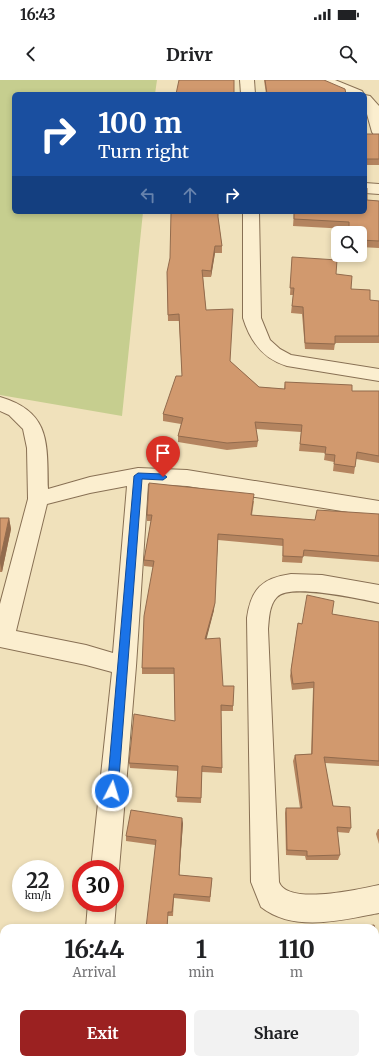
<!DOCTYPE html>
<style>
body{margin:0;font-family:Merriweather,serif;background:#f2f2f2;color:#202124;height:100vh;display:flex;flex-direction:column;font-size:15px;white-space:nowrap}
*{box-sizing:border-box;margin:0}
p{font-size:13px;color:#757577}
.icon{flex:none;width:22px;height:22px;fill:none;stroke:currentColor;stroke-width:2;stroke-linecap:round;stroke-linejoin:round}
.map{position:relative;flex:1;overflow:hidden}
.drawer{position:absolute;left:0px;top:844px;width:379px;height:140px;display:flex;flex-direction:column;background:#fff;border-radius:12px 12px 0 0;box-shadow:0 2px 6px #0003}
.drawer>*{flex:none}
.guide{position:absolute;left:12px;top:12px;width:355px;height:122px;border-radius:6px;box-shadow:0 2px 6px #0003;background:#1a4fa0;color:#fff;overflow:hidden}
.tools{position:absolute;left:331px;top:146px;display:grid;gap:8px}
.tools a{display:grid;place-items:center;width:36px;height:36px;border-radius:6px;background:#fff;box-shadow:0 2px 6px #0003;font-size:20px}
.speed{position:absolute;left:12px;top:780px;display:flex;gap:8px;font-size:20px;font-weight:700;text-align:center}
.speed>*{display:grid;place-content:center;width:52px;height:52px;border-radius:50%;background:#fff;box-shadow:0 2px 6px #0003;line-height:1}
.speed small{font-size:10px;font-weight:400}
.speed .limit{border:6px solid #d22;background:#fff;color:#111}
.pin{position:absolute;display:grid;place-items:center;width:34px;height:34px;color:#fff;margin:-41px -17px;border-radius:50% 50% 50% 0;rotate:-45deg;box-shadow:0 0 4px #0007}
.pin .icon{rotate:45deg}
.me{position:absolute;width:44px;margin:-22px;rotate:5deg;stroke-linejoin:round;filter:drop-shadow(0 0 3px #0008)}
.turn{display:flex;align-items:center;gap:14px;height:84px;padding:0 20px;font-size:18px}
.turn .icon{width:52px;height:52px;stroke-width:2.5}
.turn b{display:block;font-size:28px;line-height:34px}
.lanes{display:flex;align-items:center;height:38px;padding:0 20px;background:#0003;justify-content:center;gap:20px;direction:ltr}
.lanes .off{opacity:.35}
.eta{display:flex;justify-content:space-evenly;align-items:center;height:68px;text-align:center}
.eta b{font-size:24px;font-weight:700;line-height:28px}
.primary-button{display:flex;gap:8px;margin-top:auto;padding:8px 20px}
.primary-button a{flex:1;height:46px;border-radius:6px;background:#9b2121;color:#fff;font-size:16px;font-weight:700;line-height:46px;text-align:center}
.primary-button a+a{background:#f2f2f2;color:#202124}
.status{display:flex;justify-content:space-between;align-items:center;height:28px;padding:0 20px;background:#fff;direction:ltr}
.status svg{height:11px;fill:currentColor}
header{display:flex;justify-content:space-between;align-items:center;height:52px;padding:0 20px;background:#fff;font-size:18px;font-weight:700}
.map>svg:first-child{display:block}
.green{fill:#c6ce8f}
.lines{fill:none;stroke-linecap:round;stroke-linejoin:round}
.street-casing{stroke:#887054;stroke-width:2}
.street{fill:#fbeecf;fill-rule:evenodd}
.wall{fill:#b4845f}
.shaded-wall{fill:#926b4d}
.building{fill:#d1996e;stroke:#926b4d}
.route{fill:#1a73e8;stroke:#114b97}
</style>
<div class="status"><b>16:43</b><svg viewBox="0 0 49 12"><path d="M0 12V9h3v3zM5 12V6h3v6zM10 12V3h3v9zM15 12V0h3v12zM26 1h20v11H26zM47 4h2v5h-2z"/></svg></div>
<header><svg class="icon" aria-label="back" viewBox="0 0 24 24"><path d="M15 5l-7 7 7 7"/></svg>Drivr<svg class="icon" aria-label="search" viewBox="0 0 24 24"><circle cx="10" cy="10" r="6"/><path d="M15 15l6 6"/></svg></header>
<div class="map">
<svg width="379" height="984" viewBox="0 0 379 984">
<rect width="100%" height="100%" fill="#f0e1bb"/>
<polygon class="green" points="0,0 157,0 155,14 14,14 14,132 143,132 122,336 0,315"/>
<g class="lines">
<g class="street-casing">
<g id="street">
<polygon points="240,0 254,0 255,14 241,14"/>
<polygon points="316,0 335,0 362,11 364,14 345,14 318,3"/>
<polygon points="365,15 370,16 379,26 379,56 374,55 372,52 365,27"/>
<polygon points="365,103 379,104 379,114 365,113"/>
<path d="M243 132H259L261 238 270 260 280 269 291 275 379 289V301L287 286C263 279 250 261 243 238Z"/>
<path d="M0 317C51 332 47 363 48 409L90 397 138 388 187 390 379 421V437L187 406 148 404 136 586 119 789 115 797V789H91L112 592 86 585 0 567V524L28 419 27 368 23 349 9 335 0 331ZM127 406 113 573 86 565 16 551 47 424 90 413Z"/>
<path d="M291 494 322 495 379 505V523C360 519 290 503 277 517 269 525 269 539 268 549L279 802C288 826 359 809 379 805V833C342 840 294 853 261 827L251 802 247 538C251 509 262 498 291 494Z"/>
<polygon points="115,821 116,823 114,848 86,848 88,823 115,823"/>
<rect x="82" y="980" width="30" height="4"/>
</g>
</g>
<use href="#street" class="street"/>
</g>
<g class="wall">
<polygon points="264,0 324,0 346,14 266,14"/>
<rect x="365" y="54" width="14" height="31"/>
<polygon points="367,120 379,121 379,168 360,167 360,153 348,153 348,149 293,146 294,132"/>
<polygon points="218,137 222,166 222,173 215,173 211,197 203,197 206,230 230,281 259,307 284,309 285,302 352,311 379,311 379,383 356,379 354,394 333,391 334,382 324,380 325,373 299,371 301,352 256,349 258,361 257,367 227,370 178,362 178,356 181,344 163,341 163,334 182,296 179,241 168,241 167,192"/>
<polygon points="292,177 336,194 351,209 370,220 379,221 379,263 335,263 334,270 305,269 302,234 291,233 293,215 290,215"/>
<polygon points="254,421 252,435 315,440 379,434 379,482 303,476 302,483 282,482 283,466 218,460 214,530 206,559 223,606 233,626 233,631 221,631 222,693 202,692 201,723 177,722 178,691 130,688 129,683 175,641 174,594 142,594 142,588 153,487 144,486 144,480 151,441 147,441 147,435"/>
<polygon points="0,438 9,438 11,449 2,492 0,492"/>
<polygon points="332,534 379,542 379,688 379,686 325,683 333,726 351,748 349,753 337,752 340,775 338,780 306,780 305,776 286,775 285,733 286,728 300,728 293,681 295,675 311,674 313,608 292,610 290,596 298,543 302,544"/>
<polygon points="183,743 179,795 212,798 210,822 174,818 173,836 168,836 155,765 126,761 126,756"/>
<polygon points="378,749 379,749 379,764 376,754"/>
</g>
<g class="shaded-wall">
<polygon points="215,166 215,173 211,197 211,191"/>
<polygon points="9,438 11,449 2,492 0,483 0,480"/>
<polygon points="218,454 214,530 205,565 205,559"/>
<polygon points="182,738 183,743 179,799 179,795"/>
<polygon points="379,869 379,874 375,875 375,870"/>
<polygon points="379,926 379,929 375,931 375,927"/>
</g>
<g class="building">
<polygon points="179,0 234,0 234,14 176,14"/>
<polygon points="265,0 324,0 345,9 346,14 267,14"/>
<polygon points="365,54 379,54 379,79 365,79 365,92"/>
<polygon points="365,107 367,108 367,120 379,121 379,161 360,160 360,153 349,153 349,142 294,139 294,132 365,132"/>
<polygon points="171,132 218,132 218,137 222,166 215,166 211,191 202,190 206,230 233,229 230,281 259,307 285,309 285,302 352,305 352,311 379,311 379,376 357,372 355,387 334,384 335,375 325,374 326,367 300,364 302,345 255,342 258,361 227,363 178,356 183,338 163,334 176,296 182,296 179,234 168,235 167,192 170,178"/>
<polygon points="292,177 337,180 336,194 352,196 351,209 370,210 370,220 379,221 379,256 335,256 335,264 305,263 303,227 292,226 294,208 290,208"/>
<polygon points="149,403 254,414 251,435 315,440 317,430 379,434 379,476 304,470 303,477 283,476 283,459 218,454 215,523 205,559 220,558 223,606 234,606 233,626 221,625 222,688 202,686 201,718 176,717 178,686 129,683 134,634 175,641 174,588 142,588 144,536 154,481 144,480 152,435 147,435"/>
<polygon points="0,438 9,438 0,480"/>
<polygon points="307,515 334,521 332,534 379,542 379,681 324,677 333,726 350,727 351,748 337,747 340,775 307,776 307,771 287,770 286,728 302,728 295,675 312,674 314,602 293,604 291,590 298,543 302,544"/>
<polygon points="131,730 182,738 179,795 212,798 210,817 174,814 172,832 168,832 167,848 146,848 156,760 126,756"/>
<polygon points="374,845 375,848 353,848"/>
<polygon points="375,849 379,862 379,869 375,870"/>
<polygon points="375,899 379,910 379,926 375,927"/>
<polygon points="124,980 144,980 144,981 150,980 271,980 272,983 267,984 125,984"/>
</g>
<polygon class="route" points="138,393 163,394 167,397 163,400 142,399 118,711 116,714 112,716 109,714 107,711 134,396"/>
</svg>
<div class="tools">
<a><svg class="icon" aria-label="search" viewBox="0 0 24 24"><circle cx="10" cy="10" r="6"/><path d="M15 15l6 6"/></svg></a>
</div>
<div class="speed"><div>22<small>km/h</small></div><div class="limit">30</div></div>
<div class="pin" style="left:163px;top:397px;background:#d93025"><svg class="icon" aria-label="arrive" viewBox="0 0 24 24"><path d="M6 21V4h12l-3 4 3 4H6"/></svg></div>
<svg class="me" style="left:112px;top:711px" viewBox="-20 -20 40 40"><circle r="17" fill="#1a73e8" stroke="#fff" stroke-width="3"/><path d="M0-11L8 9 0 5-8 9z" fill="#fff"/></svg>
<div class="guide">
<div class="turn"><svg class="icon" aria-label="right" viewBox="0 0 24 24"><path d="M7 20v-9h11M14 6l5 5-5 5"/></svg><div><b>100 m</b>Turn right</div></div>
<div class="lanes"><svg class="icon off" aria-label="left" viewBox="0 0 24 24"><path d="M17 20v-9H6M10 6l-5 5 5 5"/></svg><svg class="icon off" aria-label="ahead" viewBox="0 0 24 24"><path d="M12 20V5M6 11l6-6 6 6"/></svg><svg class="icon" aria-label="right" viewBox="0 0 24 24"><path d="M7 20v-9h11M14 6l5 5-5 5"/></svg></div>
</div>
<section class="drawer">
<div class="eta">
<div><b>16:44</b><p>Arrival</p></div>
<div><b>1</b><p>min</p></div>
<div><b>110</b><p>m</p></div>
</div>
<div class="primary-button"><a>Exit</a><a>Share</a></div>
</section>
</div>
